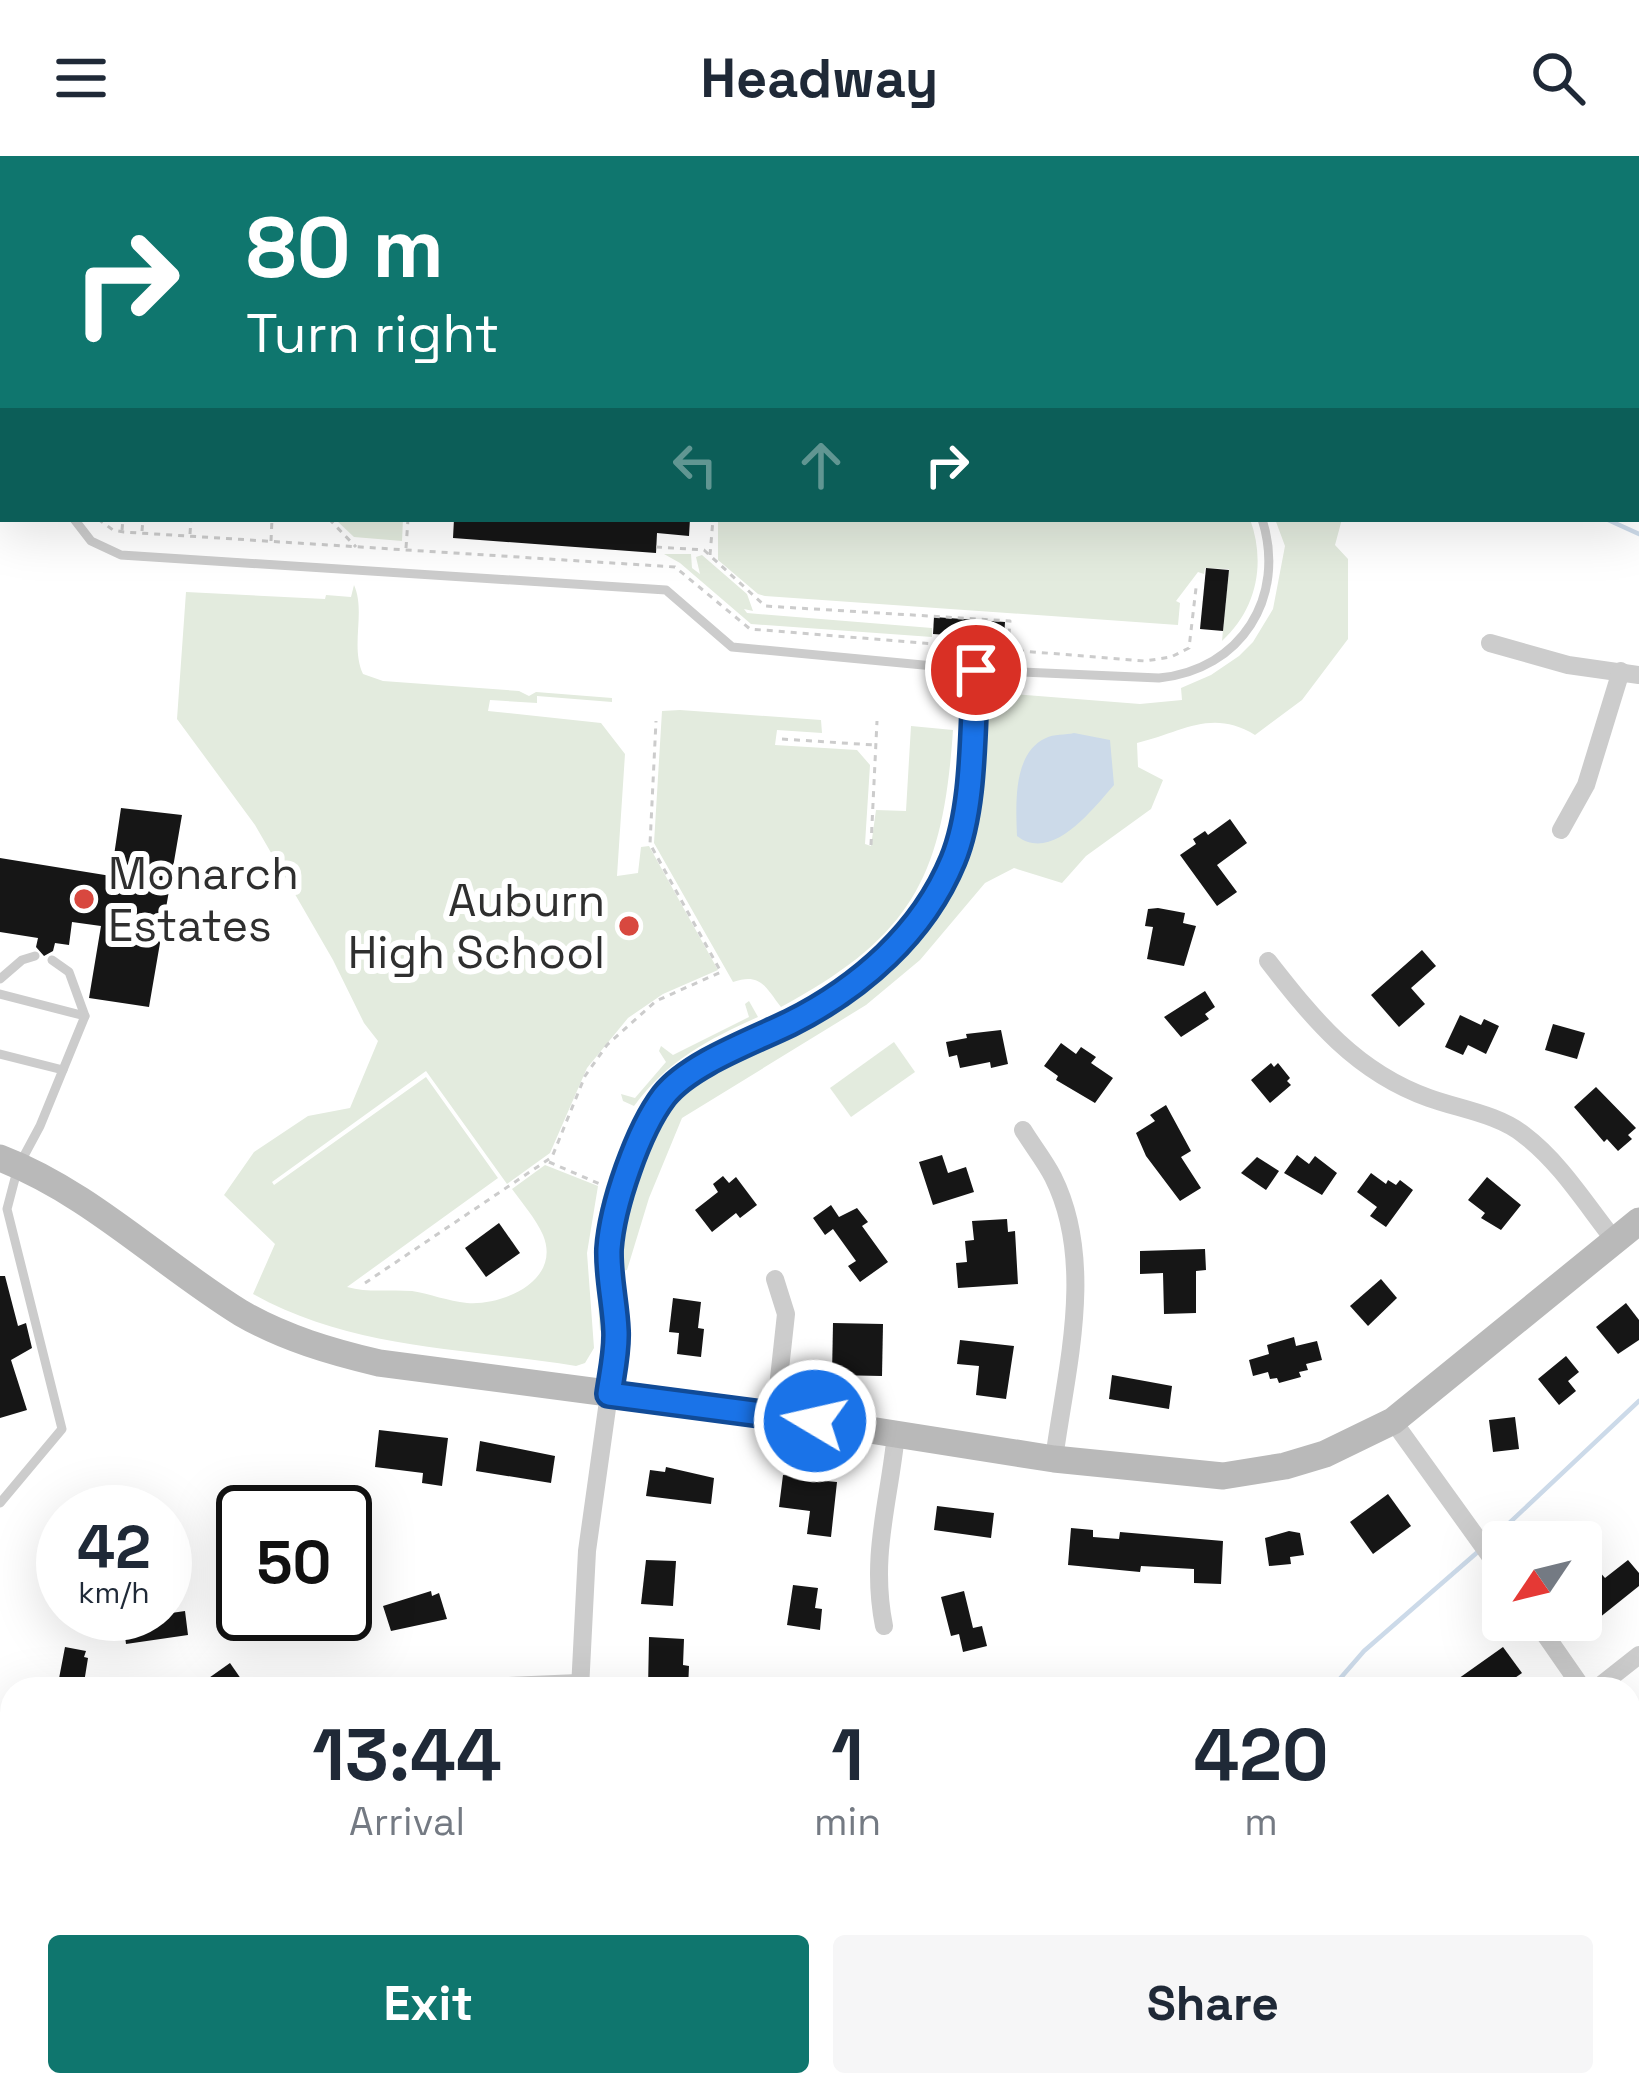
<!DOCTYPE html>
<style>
body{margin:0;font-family:"Space Grotesk",sans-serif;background:#f6f6f7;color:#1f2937;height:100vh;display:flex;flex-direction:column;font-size:45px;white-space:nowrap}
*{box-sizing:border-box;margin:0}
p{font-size:39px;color:#747a83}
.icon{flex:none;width:66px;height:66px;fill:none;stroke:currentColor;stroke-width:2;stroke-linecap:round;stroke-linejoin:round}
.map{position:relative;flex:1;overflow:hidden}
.details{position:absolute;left:0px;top:1521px;width:1641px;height:420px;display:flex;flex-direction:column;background:#fff;border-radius:36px 36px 0 0;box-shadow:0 12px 48px #0002}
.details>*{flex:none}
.guide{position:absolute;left:0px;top:0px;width:1641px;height:366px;box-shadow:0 12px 48px #0002;background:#0f766e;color:#fff;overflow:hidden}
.needle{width:78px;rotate:235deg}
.controls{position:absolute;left:1482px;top:1365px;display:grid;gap:24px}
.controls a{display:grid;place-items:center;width:120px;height:120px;border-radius:12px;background:#fff;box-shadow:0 12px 48px #0002;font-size:60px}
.speed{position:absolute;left:36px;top:1329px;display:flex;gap:24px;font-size:60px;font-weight:700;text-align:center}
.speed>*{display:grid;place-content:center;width:156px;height:156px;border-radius:50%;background:#fff;box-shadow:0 12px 48px #0002;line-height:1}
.speed small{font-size:30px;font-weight:400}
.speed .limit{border:6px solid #111;border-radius:18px;background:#fff;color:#111}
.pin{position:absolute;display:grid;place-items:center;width:102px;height:102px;color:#fff;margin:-51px;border:6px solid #fff;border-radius:50%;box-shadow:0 3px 12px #0007}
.me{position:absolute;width:132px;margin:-66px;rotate:279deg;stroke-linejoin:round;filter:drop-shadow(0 0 9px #0008)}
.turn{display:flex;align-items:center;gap:42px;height:252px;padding:0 48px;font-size:54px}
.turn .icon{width:156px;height:156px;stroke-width:2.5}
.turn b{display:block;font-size:84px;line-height:102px}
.lanes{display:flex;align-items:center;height:114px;padding:0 48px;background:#0003;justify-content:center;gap:60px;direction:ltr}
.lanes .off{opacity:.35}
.eta{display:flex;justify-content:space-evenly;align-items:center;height:204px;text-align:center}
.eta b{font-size:72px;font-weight:700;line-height:84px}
.button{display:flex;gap:24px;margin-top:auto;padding:24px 48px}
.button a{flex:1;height:138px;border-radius:12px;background:#0f766e;color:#fff;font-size:48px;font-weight:700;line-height:138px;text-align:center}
.button a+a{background:#f6f6f7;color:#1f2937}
header{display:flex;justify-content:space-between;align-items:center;height:156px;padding:0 48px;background:#fff;font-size:54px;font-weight:700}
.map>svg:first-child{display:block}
.green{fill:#e3ebde}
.water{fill:#ccdae9}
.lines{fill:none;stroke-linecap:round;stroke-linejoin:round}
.stream{stroke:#ccdae9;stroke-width:4.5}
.building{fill:#161616}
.path{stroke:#ccc;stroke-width:3;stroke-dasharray:6 6;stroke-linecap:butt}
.lane{stroke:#ccc;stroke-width:9}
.street{stroke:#ccc;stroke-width:18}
.secondary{stroke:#b9b9b9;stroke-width:27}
.route-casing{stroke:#114b97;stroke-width:30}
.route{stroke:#1a73e8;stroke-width:21}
.poi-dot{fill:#d8483f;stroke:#fff;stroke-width:4.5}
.labels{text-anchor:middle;stroke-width:12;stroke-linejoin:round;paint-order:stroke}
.poi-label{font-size:45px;fill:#2f2f2f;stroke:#fff;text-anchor:start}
</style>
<header><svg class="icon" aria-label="menu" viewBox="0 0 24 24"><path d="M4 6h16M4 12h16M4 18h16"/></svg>Headway<svg class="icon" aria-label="search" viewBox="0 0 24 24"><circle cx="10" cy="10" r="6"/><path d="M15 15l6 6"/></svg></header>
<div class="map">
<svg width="1639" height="1941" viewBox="0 0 1639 1941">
<rect width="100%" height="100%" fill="#fff"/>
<g class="green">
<polygon points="335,363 403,363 402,385 354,381"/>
<path d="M718 363H1250C1266 407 1257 453 1222 485L1229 413 1205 412 1204 418 1198 416 1176 445 1180 447 1178 469 765 440 758 438 718 404Z"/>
<path d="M1275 363H1342L1335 389 1348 403V483L1302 544 1255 579C1211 552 1181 577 1137 587L1138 611 1163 624 1151 653 1086 700 1062 727 1014 712 985 727 920 804 866 849 682 962 649 1042 627 1114 621 1115C617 1062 649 964 691 929 715 910 747 902 774 888 879 833 976 754 979 625L985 619C976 596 979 550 994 530L1007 523 1013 526 1008 535 1013 538 1140 548 1182 544 1181 532 1211 519 1239 500 1253 486 1273 453 1285 390Z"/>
<polygon points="664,398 691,398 692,412 700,418 696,401 702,399 747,438 753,455 744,453 747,457 932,472 932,481 751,468 680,407"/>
<path d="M354 429C366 456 350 490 363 518L383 525 519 535 529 540 536 536 612 542V546L537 540V547L490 544 488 555 601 567 625 598 617 720 638 717 641 691 649 690 718 814 663 838 628 862 587 912 550 997 507 1028 426 915 272 1026 274 1029 426 921 498 1022 347 1131C368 1137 390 1133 412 1135 430 1138 448 1145 467 1147 502 1150 562 1125 543 1079 536 1063 522 1047 512 1033L545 1009 598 1030 587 1097 594 1192 585 1207 576 1210C466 1192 353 1194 253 1138L275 1088 224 1039 254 996 308 960 350 952 378 885 364 867 333 804 255 669 177 563 186 436 325 443 326 439 351 441Z"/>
<path d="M680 554 821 564 822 577 777 574 775 589 857 594 870 609 865 688 871 690 876 654 906 655 911 570 953 574C943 720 913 780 781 851 766 832 761 816 733 826L654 687 662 555Z"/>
<path d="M749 845 758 861C707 884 668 904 634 950L623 945 621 938 635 942 666 906 659 895 661 890 673 899 749 861 745 848Z"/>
<polygon points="894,886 915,916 851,961 830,932"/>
<path d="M628 974C632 996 607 1039 601 1064 594 1100 600 1134 604 1170L600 1175C594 1084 590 1059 628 974Z"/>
</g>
<path class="water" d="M1074 577 1110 584 1114 629C1092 654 1052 707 1017 680 1016 651 1012 597 1046 582 1053 578 1066 579 1074 577Z"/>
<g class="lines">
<g class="stream">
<polyline points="1253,0 1257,3"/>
<polyline points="1606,363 1639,378"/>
<polyline points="1488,1387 1639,1245"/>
<polyline points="1331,1533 1364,1495 1480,1394"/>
<polyline points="1252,1929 1253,1941"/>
</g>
</g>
<g class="building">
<polygon points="454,363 690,363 689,380 657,377 656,397 453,382"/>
<polygon points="1206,412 1229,414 1223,475 1200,473"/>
<polygon points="934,461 1005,466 1004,483 933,478"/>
<polygon points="121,652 182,659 149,851 89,842 101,770 72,766 69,789 55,787 53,795 44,800 36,791 38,782 0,776 0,702 111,720"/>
<polygon points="1230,663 1247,687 1217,709 1237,736 1217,750 1180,699 1196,688 1193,683 1205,675 1208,679"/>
<polygon points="1158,752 1185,757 1183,767 1196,770 1184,810 1147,803 1153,771 1145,770 1148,753"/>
<polygon points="1422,794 1436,810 1411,832 1425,848 1399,871 1371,839"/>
<polygon points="1205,835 1215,851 1205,858 1209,863 1181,881 1164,861"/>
<polygon points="1460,859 1481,869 1484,863 1499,870 1486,898 1468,889 1463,899 1445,891"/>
<polygon points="1553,868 1585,877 1577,903 1545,894"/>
<polygon points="1001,874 1008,908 991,912 990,906 960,912 957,899 949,901 946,886 967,882 966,878"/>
<polygon points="1061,887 1076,898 1081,891 1096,901 1091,907 1113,922 1095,947 1056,924 1058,920 1044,910"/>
<polygon points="1271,907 1274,911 1278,907 1290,922 1287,925 1291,929 1270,947 1251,924"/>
<polygon points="1596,931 1636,972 1628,979 1632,983 1618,995 1607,983 1604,986 1574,951"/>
<polygon points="1166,949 1191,995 1181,1001 1201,1032 1180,1045 1146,1000 1136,977 1155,965 1150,959"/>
<polygon points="942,999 948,1017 966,1011 974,1036 933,1049 919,1006"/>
<polygon points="1297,999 1309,1008 1315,1000 1337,1017 1322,1039 1284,1017"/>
<polygon points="1257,1001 1279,1015 1266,1034 1241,1017"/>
<polygon points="1371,1017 1386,1028 1388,1024 1396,1029 1400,1024 1413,1034 1386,1071 1370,1060 1377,1051 1357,1036"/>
<polygon points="723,1020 729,1027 736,1021 757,1049 740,1062 736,1057 712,1076 695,1054 718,1036 713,1028"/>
<polygon points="1487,1021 1521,1049 1501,1074 1481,1062 1485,1057 1468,1044"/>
<polygon points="831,1049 839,1061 857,1052 868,1066 862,1070 888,1106 860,1126 848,1110 856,1105 833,1073 825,1079 813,1062"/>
<polygon points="1007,1063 1008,1076 1015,1075 1018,1128 958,1132 956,1107 967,1106 965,1085 974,1084 972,1065"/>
<polygon points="499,1067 520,1097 486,1121 465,1092"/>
<polygon points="1205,1093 1206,1114 1196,1115 1196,1157 1164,1158 1163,1117 1140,1118 1140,1095"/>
<polygon points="0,1120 5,1120 18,1170 26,1167 32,1192 11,1204 27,1254 0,1262"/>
<polygon points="1381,1123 1397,1142 1368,1170 1350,1150"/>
<polygon points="673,1142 701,1146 698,1172 704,1173 701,1201 677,1198 679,1177 669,1176"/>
<polygon points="1626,1147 1639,1164 1639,1184 1618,1198 1596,1171"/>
<polygon points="833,1167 883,1168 882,1220 832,1219"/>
<polygon points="1294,1181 1296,1190 1317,1185 1322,1204 1306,1208 1308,1214 1299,1216 1301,1221 1279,1227 1277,1222 1270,1223 1268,1216 1253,1220 1249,1204 1269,1198 1267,1189"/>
<polygon points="960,1184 1014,1190 1006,1243 976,1239 979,1210 957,1208"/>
<polygon points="1566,1200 1579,1216 1568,1225 1576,1235 1559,1249 1538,1223"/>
<polygon points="1112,1219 1172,1230 1169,1253 1109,1243"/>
<polygon points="1515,1261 1519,1293 1493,1296 1489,1264"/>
<polygon points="379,1274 448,1282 442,1330 422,1327 423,1317 375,1311"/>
<polygon points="480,1285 555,1300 551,1327 476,1315"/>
<polygon points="666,1311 714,1322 711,1348 646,1340 650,1314 665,1316"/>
<polygon points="794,1316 827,1321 826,1325 837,1326 831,1381 807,1378 810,1355 779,1351 783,1319 793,1320"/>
<polygon points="1388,1338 1411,1370 1373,1398 1350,1366"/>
<polygon points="937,1350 994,1357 991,1382 934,1374"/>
<polygon points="1071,1372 1093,1374 1093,1381 1119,1383 1120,1376 1223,1385 1221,1428 1194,1427 1194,1413 1141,1410 1140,1416 1068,1409"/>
<polygon points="1289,1375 1300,1377 1304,1399 1290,1401 1291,1408 1269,1410 1265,1382"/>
<polygon points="646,1404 676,1405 673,1450 641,1448"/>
<polygon points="1628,1404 1639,1417 1639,1430 1594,1466 1581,1451 1593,1441 1582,1427 1598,1414 1605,1422"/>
<polygon points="345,1417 360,1452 313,1474 307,1458 345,1458"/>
<polygon points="793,1429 818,1432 815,1452 822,1453 820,1474 787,1469"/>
<polygon points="431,1435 432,1440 439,1437 447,1463 391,1475 383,1450"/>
<polygon points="964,1435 973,1472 982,1470 987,1490 963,1496 959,1478 951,1480 941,1441"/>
<polygon points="185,1455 188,1479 126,1488 123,1464"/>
<polygon points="649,1481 684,1483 683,1509 689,1510 688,1533 648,1533"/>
<polygon points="65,1491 86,1495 84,1501 88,1502 83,1533 57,1533"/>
<polygon points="1503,1491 1522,1517 1499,1533 1460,1533 1455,1525"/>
<polygon points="230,1507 248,1533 212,1533 206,1524"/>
</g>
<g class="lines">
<g class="path">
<polyline points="98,363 113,374 124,376 675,411 750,473 1145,505 1171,501 1189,492 1196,432"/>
<polyline points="329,363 356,391"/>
<polyline points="122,374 123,363"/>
<polyline points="142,375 143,363"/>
<polyline points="190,378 191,363"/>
<polyline points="271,385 272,363"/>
<polyline points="656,391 704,394 765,450 1010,465 1008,492"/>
<polyline points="406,392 408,363"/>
<polyline points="710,399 713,363"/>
<polyline points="782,583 874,589"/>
<polyline points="871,689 877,565"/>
<polyline points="549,1006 602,1029"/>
<polyline points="365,1127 552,1001 585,920 607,889 656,845 721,816 650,688 656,565"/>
</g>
<g class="lane">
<polyline points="257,0 288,3"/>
<polyline points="632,0 632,3"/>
<polyline points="871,0 888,3"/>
<polyline points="76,3 77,0"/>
<polyline points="346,3 349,0"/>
<polyline points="748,3 762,0"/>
<polyline points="0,316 3,316"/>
<polyline points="74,363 91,385 121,399 666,434 732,491 976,514"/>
<polyline points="52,804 69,816 85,860"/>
<polyline points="0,823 22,804 35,800"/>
<polyline points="0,838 85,860 40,970 18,1011 7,1053 62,1273 0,1347"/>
<polyline points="0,898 63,914"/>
<path d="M610 1233C612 1215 617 1196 616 1178 616 1151 609 1124 610 1096 610 1047 635 982 663 942 687 907 743 890 780 872 851 837 934 777 956 696 971 637 971 575 976 514L1159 522C1241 514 1287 441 1262 363"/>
</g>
<g class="street">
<polyline points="1490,487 1568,509 1639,519"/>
<polyline points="1561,674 1586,629 1621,515"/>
<path d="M1268 805C1314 864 1356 916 1429 942 1459 953 1498 958 1524 979 1560 1006 1587 1050 1615 1085"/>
<path d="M1023 974C1032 989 1045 1005 1053 1021 1096 1107 1066 1213 1054 1303"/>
<polyline points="775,1123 786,1158 775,1259"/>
<polyline points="1393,1265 1503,1418"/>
<polyline points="1535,1464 1578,1526"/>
<path d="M884 1470C870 1400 889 1347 896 1278"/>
<polyline points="1601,1529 1639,1499"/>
<polyline points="437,1533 578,1527"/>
<polyline points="580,1533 587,1395 609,1238"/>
<polyline points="1629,1598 1639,1613"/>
<polyline points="0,1789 12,1782"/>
<polyline points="704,1929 706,1941"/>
<polyline points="1407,1929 1411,1941"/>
<polyline points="984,1941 992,1929"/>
</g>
<path class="secondary" d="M0 1002C89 1036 160 1107 241 1157 284 1182 332 1196 379 1207L775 1259 1054 1303 1223 1320 1285 1310 1325 1298 1393 1265 1639 1065"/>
</g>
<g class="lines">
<g class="route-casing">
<path id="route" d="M815 1265 609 1238C612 1217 617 1195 616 1175 615 1148 608 1120 609 1093 612 1050 638 974 664 940 689 908 753 885 790 867 860 832 923 777 953 704 975 651 972 572 976 514"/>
</g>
<use href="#route" class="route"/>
</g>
<g class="poi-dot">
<circle cx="84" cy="743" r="12"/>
<circle cx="629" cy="770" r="12"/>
</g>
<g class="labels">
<g class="poi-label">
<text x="108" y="733">Monarch<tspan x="108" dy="52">Estates</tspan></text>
<text x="605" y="760" text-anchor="end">Auburn<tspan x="605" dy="52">High School</tspan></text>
</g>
</g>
</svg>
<div class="controls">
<a><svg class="needle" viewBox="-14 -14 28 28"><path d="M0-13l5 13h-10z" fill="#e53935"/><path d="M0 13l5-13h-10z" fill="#747a83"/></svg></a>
</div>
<div class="speed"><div>42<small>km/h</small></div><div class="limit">50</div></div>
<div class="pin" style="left:976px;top:514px;background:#d93025"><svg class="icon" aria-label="arrive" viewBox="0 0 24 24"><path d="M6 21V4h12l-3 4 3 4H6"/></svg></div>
<svg class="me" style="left:815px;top:1265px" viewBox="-20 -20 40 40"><circle r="17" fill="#1a73e8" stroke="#fff" stroke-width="3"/><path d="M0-11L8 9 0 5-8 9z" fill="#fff"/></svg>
<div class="guide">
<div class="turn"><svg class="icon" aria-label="right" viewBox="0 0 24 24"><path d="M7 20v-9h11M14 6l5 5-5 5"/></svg><div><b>80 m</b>Turn right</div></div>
<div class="lanes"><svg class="icon off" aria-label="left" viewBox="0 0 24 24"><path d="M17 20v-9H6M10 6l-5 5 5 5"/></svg><svg class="icon off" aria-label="ahead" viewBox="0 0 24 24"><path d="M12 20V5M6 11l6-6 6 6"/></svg><svg class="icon" aria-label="right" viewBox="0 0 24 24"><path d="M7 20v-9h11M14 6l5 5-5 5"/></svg></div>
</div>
<section class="details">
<div class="eta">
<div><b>13:44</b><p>Arrival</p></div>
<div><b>1</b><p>min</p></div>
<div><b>420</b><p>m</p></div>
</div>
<div class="button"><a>Exit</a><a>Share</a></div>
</section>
</div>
